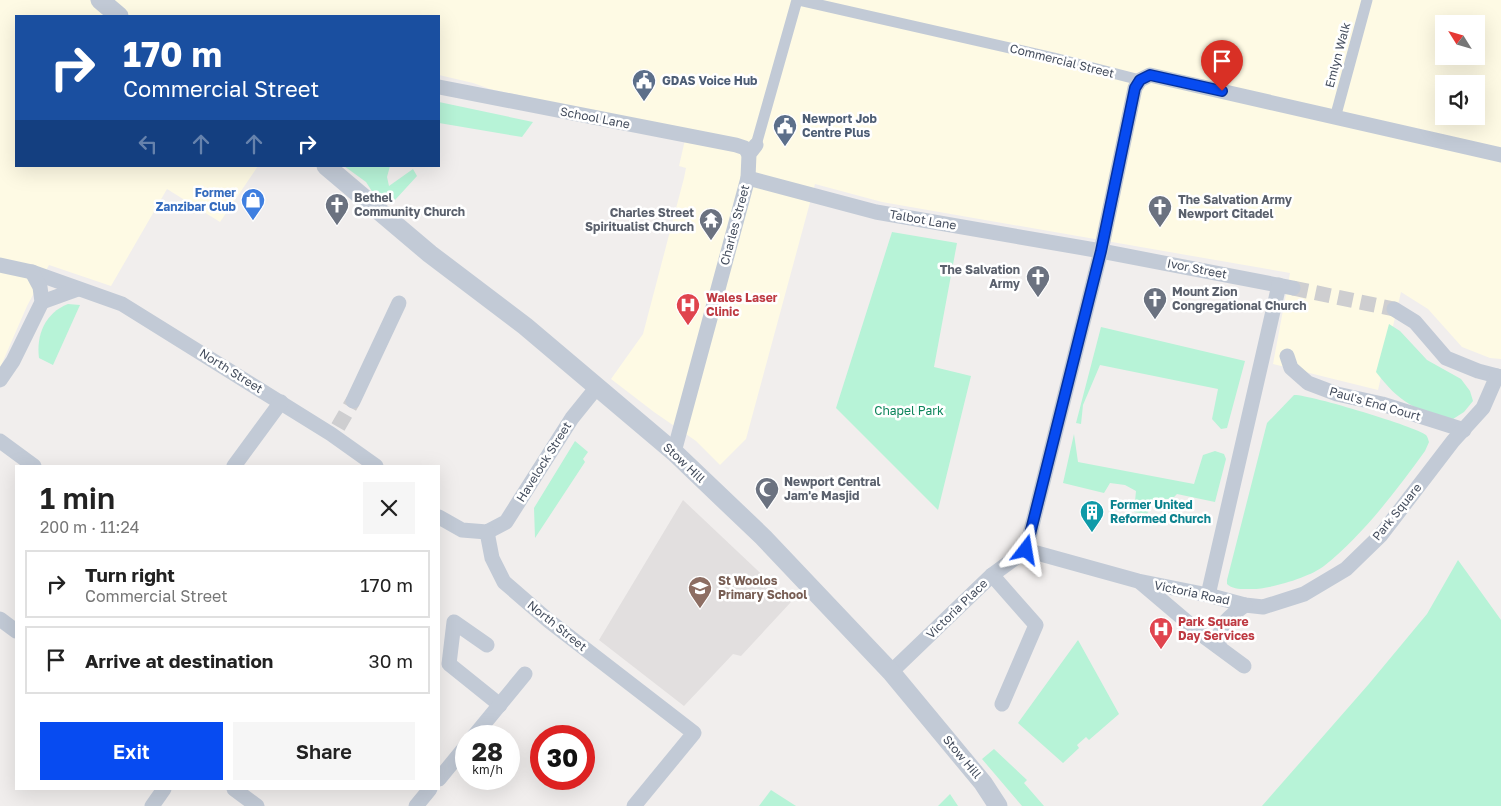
<!DOCTYPE html>
<meta charset="utf-8">
<style>
body{margin:0;font-family:"Golos Text",sans-serif;background:#f6f6f6;color:#222;height:100vh;display:flex;flex-direction:column;font-size:19px;white-space:nowrap}
*{box-sizing:border-box;margin:0}
p{font-size:16px;color:#767676}
.icon{flex:none;width:28px;height:28px;fill:none;stroke:currentColor;stroke-width:2;stroke-linecap:round;stroke-linejoin:round}
.map{position:relative;flex:1;overflow:hidden}
.panel{position:absolute;left:15px;top:465px;width:425px;height:325px;display:flex;flex-direction:column;background:#fff;border-radius:0px;box-shadow:0 5px 20px #0002}
.panel>*{flex:none}
.banner{position:absolute;left:15px;top:15px;width:425px;height:152px;border-radius:0px;box-shadow:0 5px 20px #0002;background:#1a4fa0;color:#fff;overflow:hidden}
.needle{width:32px;rotate:307deg}
.controls{position:absolute;left:1435px;top:15px;display:grid;gap:10px}
.controls a{display:grid;place-items:center;width:50px;height:50px;border-radius:0px;background:#fff;box-shadow:0 5px 20px #0002;font-size:25px}
.speed{position:absolute;left:455px;top:725px;display:flex;gap:10px;font-size:25px;font-weight:700;text-align:center}
.speed>*{display:grid;place-content:center;width:65px;height:65px;border-radius:50%;background:#fff;box-shadow:0 5px 20px #0002;line-height:1}
.speed small{font-size:12px;font-weight:400}
.speed .limit{border:8px solid #d22;background:#fff;color:#111}
.pin{position:absolute;display:grid;place-items:center;width:42px;height:42px;color:#fff;margin:-51px -21px;border-radius:50% 50% 50% 0;rotate:-45deg;box-shadow:0 0 5px #0007}
.pin .icon{rotate:45deg}
.me{position:absolute;width:55px;margin:-28px;rotate:14deg;stroke-linejoin:round;filter:drop-shadow(0 0 4px #0008)}
.turn{display:flex;align-items:center;gap:18px;height:105px;padding:0 25px;font-size:22px}
.turn .icon{width:65px;height:65px;stroke-width:2.5}
.turn b{display:block;font-size:35px;line-height:42px}
.lanes{display:flex;align-items:center;height:48px;padding:0 25px;background:#0003;justify-content:center;gap:25px;direction:ltr}
.lanes .off{opacity:.35}
.round{display:grid;place-items:center;flex:none;width:52px;height:52px;border-radius:0px;background:#f6f6f6}
.overview{display:flex;align-items:center;justify-content:space-between;height:85px;padding:0 25px}
h1{font-size:30px;font-weight:600;line-height:38px}
.button{display:flex;gap:10px;margin-top:auto;padding:10px 25px}
.button a{flex:1;height:58px;border-radius:0px;background:#074bf1;color:#fff;font-size:20px;font-weight:600;line-height:58px;text-align:center}
.button a+a{background:#f6f6f6;color:#222}
ul{padding:0;list-style:none}
li{display:flex;align-items:center;gap:15px;height:68px;margin:0 10px 8px;padding:0 15px;border:2px solid #e0e0e0;border-radius:0px}
li div{flex:1}
li b{display:block;font-size:19px}
li em{font-style:normal}
.map>svg:first-child{display:block}
.commercial{fill:#fefae4;fill-rule:evenodd}
.education{fill:#e2dfdf}
.green{fill:#b7f3d7}
.lines{fill:none;stroke-linecap:round;stroke-linejoin:round}
.minor-tunnel{stroke:#ceced0;stroke-width:15;stroke-dasharray:15 8;stroke-linecap:butt}
.pedestrian{stroke:#c2cad6;stroke-width:11}
.minor{stroke:#c2cad6;stroke-width:15}
.tertiary{stroke:#c2cad6;stroke-width:19}
.route-casing{stroke:#05319d;stroke-width:12}
.route{stroke:#074bf1;stroke-width:9}
.labels{text-anchor:middle;stroke-width:5;stroke-linejoin:round;paint-order:stroke}
.street-label{font-size:12px;fill:#444d5d;stroke:#fff}
.service-label{font-size:12px;font-weight:bold;fill:#4e5e75;stroke:#fff;text-anchor:start}
.shop-label{font-size:12px;font-weight:bold;fill:#366cbe;stroke:#fff;text-anchor:end}
.worship-label{font-size:12px;font-weight:bold;fill:#5b616d;stroke:#fff;text-anchor:start}
.health-label{font-size:12px;font-weight:bold;fill:#be3a42;stroke:#fff;text-anchor:start}
.park-label{font-size:12px;fill:#0e855b;stroke:#fff}
.culture-label{font-size:12px;font-weight:bold;fill:#0d838f;stroke:#fff;text-anchor:start}
.education-label{font-size:12px;font-weight:bold;fill:#785e54;stroke:#fff;text-anchor:start}
</style>
<div class="map">
<svg width="1501" height="806" viewBox="0 0 1501 806">
<rect width="100%" height="100%" fill="#f1eeed"/>
<path class="commercial" d="M0 0H1501V359L1490 358 1462 347 1428 309 1401 292 1378 390 1273 364 1290 273 882 202 815 184 746 439 720 465 696 441 654 412 611 379 643 334 684 178 686 168 679 166 687 131 490 89 473 83 439 75V16H16V166H258L220 222 167 189 111 286 49 265 27 306 0 368ZM1444 24H1476V56H1444ZM1444 84H1476V116H1444Z"/>
<polygon class="education" points="683,500 791,602 741,656 733,654 684,706 599,640"/>
<g class="green">
<polygon points="439,102 533,122 522,137 439,123"/>
<polygon points="344,166 390,166 387,177 389,186 413,169 417,176 395,200 387,201 375,196 366,182"/>
<polygon points="892,232 957,243 934,367 971,376 938,510 836,408"/>
<path d="M68 304 80 305 53 365 39 358C36 335 45 313 68 304Z"/>
<path d="M1389 324 1400 331 1427 360 1461 379 1470 391 1473 401 1464 412 1453 419C1414 410 1400 403 1376 372Z"/>
<polygon points="1101,327 1245,361 1227,428 1221,429 1212,419 1218,389 1100,365 1083,405 1081,424 1076,423"/>
<path d="M1294 395C1308 394 1417 427 1426 435 1428 437 1428 440 1429 442L1425 451C1396 491 1363 535 1324 566 1310 577 1271 589 1252 589 1244 589 1233 590 1227 584V580L1267 423Z"/>
<polygon points="1074,434 1078,462 1194,484 1203,455 1215,451 1224,454 1226,459 1215,502 1177,494 1172,499 1155,499 1147,514 1134,512 1136,491 1125,485 1110,483 1104,493 1063,483"/>
<polygon points="575,441 588,452 583,459 585,462 535,538 534,508"/>
<polygon points="1458,560 1501,620 1501,806 1262,806 1368,685 1427,614"/>
<polygon points="1078,640 1119,714 1089,740 1086,737 1077,745 1079,748 1063,763 1018,723"/>
<polygon points="994,749 1027,780 1024,783 1044,806 1022,806 982,759"/>
<polygon points="771,790 796,806 759,806"/>
<polygon points="950,794 958,806 938,806"/>
</g>
<g class="lines">
<g class="minor-tunnel">
<polyline points="1293,288 1394,309"/>
<polyline points="338,427 353,401"/>
</g>
<g class="pedestrian">
<polyline points="798,0 1054,58 1140,80"/>
<polyline points="1335,118 1367,0"/>
<polyline points="756,145 797,0"/>
</g>
<g class="minor">
<polyline points="439,87 736,145 745,148 749,154"/>
<polyline points="748,178 876,212 1101,251 1293,288"/>
<polyline points="0,265 32,272 122,304 331,434 376,466"/>
<polyline points="42,302 78,289"/>
<polyline points="1394,309 1415,322 1446,358 1478,371 1501,377"/>
<polyline points="1287,356 1291,368 1308,383 1337,394 1382,404 1464,430"/>
<polyline points="0,380 13,361 42,302 40,287 32,272"/>
<polyline points="353,401 399,303"/>
<polyline points="0,441 34,466"/>
<polyline points="674,452 748,178 749,154 756,145"/>
<polyline points="234,466 281,402"/>
<polyline points="439,517 462,530 487,532 506,522 572,418 597,387"/>
<polyline points="487,532 492,558 504,582 549,621 694,733 634,806"/>
<polyline points="1026,550 1101,251 1135,88 1140,80 1150,75 1501,155"/>
<polyline points="1026,550 1138,581 1208,595 1245,605 1263,607 1304,594 1346,569 1381,535 1453,441 1483,408 1497,376"/>
<polyline points="992,575 1036,625 1002,704"/>
<polyline points="1140,582 1206,638 1244,666"/>
<polyline points="1208,595 1279,285"/>
<polyline points="0,619 16,631"/>
<polyline points="487,645 454,622 449,664 500,705"/>
<path d="M1219 647C1218 623 1227 619 1245 605"/>
<polyline points="891,672 992,575 1026,550"/>
<polyline points="474,736 525,674"/>
<polyline points="439,779 466,746"/>
<polyline points="234,789 257,806"/>
<polyline points="152,806 164,789"/>
<polyline points="416,806 430,789"/>
</g>
<g class="tertiary">
<polyline points="100,0 119,16"/>
<polyline points="326,166 430,254 525,326 674,452 763,537 891,672 983,783 998,806"/>
</g>
</g>
<g class="lines">
<g class="route-casing">
<polyline id="route" points="1026,550 1101,251 1135,88 1140,80 1150,75 1222,91"/>
</g>
<use href="#route" class="route"/>
</g>
<defs>
<g id="civic-pin" transform="scale(1.25)"><path d="M0 17L-7.5 6A9.5 9.5 0 1 1 7.5 6Z" fill="#5c6f8a" stroke="#fff"/><path d="M-.6-6.5H3V-4.5H.6V-3L4-1V1h2V6H-6V1h2V-1L-.6-3ZM-1.2 2.5V6h2.4V2.5Z" fill="#fff"/></g>
<g id="shop-pin" transform="scale(1.25)"><path d="M0 17L-7.5 6A9.5 9.5 0 1 1 7.5 6Z" fill="#3f7fe0" stroke="#fff"/><path d="M-5-2.5h2.3a2.7 3.5 0 0 1 5.4 0H5L5.5 6h-11ZM-1.5-2.5h3a1.5 2.3 0 0 0-3 0Z" fill="#fff"/></g>
<g id="church-pin" transform="scale(1.25)"><path d="M0 17L-7.5 6A9.5 9.5 0 1 1 7.5 6Z" fill="#6b7280" stroke="#fff"/><path d="M-1.2-6h2.4v3.5h3.3v2.4h-3.3V6h-2.4V-.1h-3.3v-2.4h3.3Z" fill="#fff"/></g>
<g id="temple-pin" transform="scale(1.25)"><path d="M0 17L-7.5 6A9.5 9.5 0 1 1 7.5 6Z" fill="#6b7280" stroke="#fff"/><path d="M0-6L5-2H3V0L6.5 2.5H4V6H1.5V3h-3V6H-4V2.5H-6.5L-3 0V-2H-5Z" fill="#fff"/></g>
<g id="hospital-pin" transform="scale(1.25)"><path d="M0 17L-7.5 6A9.5 9.5 0 1 1 7.5 6Z" fill="#e0444e" stroke="#fff"/><path d="M-5-5h3v3.5h4V-5h3V5h-3V1.5h-4V5h-3Z" fill="#fff"/></g>
<g id="mosque-pin" transform="scale(1.25)"><path d="M0 17L-7.5 6A9.5 9.5 0 1 1 7.5 6Z" fill="#6b7280" stroke="#fff"/><path d="M3.5-4.9A6 6 0 1 0 3.5 4.9A5 5 0 1 1 3.5-4.9Z" fill="#fff"/></g>
<g id="building-pin" transform="scale(1.25)"><path d="M0 17L-7.5 6A9.5 9.5 0 1 1 7.5 6Z" fill="#0f9aa8" stroke="#fff"/><path d="M-4-6H4V6H1V3H-1V6H-4ZM-2.5-4.3h1.7v1.8h-1.7ZM.8-4.3h1.7v1.8H.8ZM-2.5-1h1.7V.8h-1.7ZM.8-1h1.7V.8H.8Z" fill="#fff"/></g>
<g id="school-pin" transform="scale(1.25)"><path d="M0 17L-7.5 6A9.5 9.5 0 1 1 7.5 6Z" fill="#8d6e63" stroke="#fff"/><path d="M0-5L7-2L0 1L-7-2ZM-4 1L0 2.5L4 1V4Q0 6-4 4Z" fill="#fff"/></g>
</defs>
<g fill-rule="evenodd">
<use href="#civic-pin" x="644" y="81"/>
<use href="#civic-pin" x="785" y="126"/>
<use href="#shop-pin" x="253" y="200"/>
<use href="#church-pin" x="337" y="205"/>
<use href="#church-pin" x="1160" y="207"/>
<use href="#temple-pin" x="711" y="220"/>
<use href="#church-pin" x="1038" y="277"/>
<use href="#church-pin" x="1155" y="299"/>
<use href="#hospital-pin" x="688" y="305"/>
<use href="#mosque-pin" x="767" y="489"/>
<use href="#building-pin" x="1092" y="512"/>
<use href="#school-pin" x="700" y="588"/>
<use href="#hospital-pin" x="1161" y="629"/>
</g>
<g class="labels">
<g class="street-label">
<text transform="translate(1338 55) rotate(-75)" y="4">Emlyn Walk</text>
<text transform="translate(1062 61) rotate(14)" y="4">Commercial Street</text>
<text transform="translate(595 118) rotate(11)" y="4">School Lane</text>
<text transform="translate(923 220) rotate(10)" y="4">Talbot Lane</text>
<text transform="translate(735 225) rotate(-75)" y="4">Charles Street</text>
<text transform="translate(1197 269) rotate(11)" y="4">Ivor Street</text>
<text transform="translate(231 371) rotate(32)" y="4">North Street</text>
<text transform="translate(1375 404) rotate(16)" y="4">Paul's End Court</text>
<text transform="translate(544 462) rotate(-58)" y="4">Havelock Street</text>
<text transform="translate(684 463) rotate(43)" y="4">Stow Hill</text>
<text transform="translate(1397 512) rotate(-51)" y="4">Park Square</text>
<text transform="translate(1192 593) rotate(12)" y="4">Victoria Road</text>
<text transform="translate(957 609) rotate(-44)" y="4">Victoria Place</text>
<text transform="translate(557 626) rotate(39)" y="4">North Street</text>
<text transform="translate(962 757) rotate(50)" y="4">Stow Hill</text>
</g>
<g class="service-label">
<text x="662" y="85">GDAS Voice Hub</text>
<text x="802" y="123">Newport Job<tspan x="802" dy="14">Centre Plus</tspan></text>
</g>
<g class="shop-label">
<text x="236" y="197">Former<tspan x="236" dy="14">Zanzibar Club</tspan></text>
</g>
<g class="worship-label">
<text x="354" y="202">Bethel<tspan x="354" dy="14">Community Church</tspan></text>
<text x="1178" y="204">The Salvation Army<tspan x="1178" dy="14">Newport Citadel</tspan></text>
<text x="694" y="217" text-anchor="end">Charles Street<tspan x="694" dy="14">Spiritualist Church</tspan></text>
<text x="1020" y="274" text-anchor="end">The Salvation<tspan x="1020" dy="14">Army</tspan></text>
<text x="1172" y="296">Mount Zion<tspan x="1172" dy="14">Congregational Church</tspan></text>
<text x="784" y="486">Newport Central<tspan x="784" dy="14">Jam'e Masjid</tspan></text>
</g>
<g class="health-label">
<text x="706" y="302">Wales Laser<tspan x="706" dy="14">Clinic</tspan></text>
<text x="1178" y="626">Park Square<tspan x="1178" dy="14">Day Services</tspan></text>
</g>
<g class="park-label">
<text x="909" y="415">Chapel Park</text>
</g>
<g class="culture-label">
<text x="1110" y="509">Former United<tspan x="1110" dy="14">Reformed Church</tspan></text>
</g>
<g class="education-label">
<text x="718" y="585">St Woolos<tspan x="718" dy="14">Primary School</tspan></text>
</g>
</g>
</svg>
<div class="controls">
<a><svg class="needle" viewBox="-14 -14 28 28"><path d="M0-13l5 13h-10z" fill="#e53935"/><path d="M0 13l5-13h-10z" fill="#767676"/></svg></a>
<a><svg class="icon" aria-label="sound" viewBox="0 0 24 24"><path d="M4 9h4l5-4v14l-5-4H4zM17 9q2 3 0 6"/></svg></a>
</div>
<div class="speed"><div>28<small>km/h</small></div><div class="limit">30</div></div>
<div class="pin" style="left:1222px;top:91px;background:#d93025"><svg class="icon" aria-label="arrive" viewBox="0 0 24 24"><path d="M6 21V4h12l-3 4 3 4H6"/></svg></div>
<svg class="me" style="left:1026px;top:550px" viewBox="-20 -20 40 40"><path d="M0-17L14 15 0 8-14 15z" fill="#074bf1" stroke="#fff" stroke-width="4"/></svg>
<div class="banner">
<div class="turn"><svg class="icon" aria-label="right" viewBox="0 0 24 24"><path d="M7 20v-9h11M14 6l5 5-5 5"/></svg><div><b>170 m</b>Commercial Street</div></div>
<div class="lanes"><svg class="icon off" aria-label="left" viewBox="0 0 24 24"><path d="M17 20v-9H6M10 6l-5 5 5 5"/></svg><svg class="icon off" aria-label="ahead" viewBox="0 0 24 24"><path d="M12 20V5M6 11l6-6 6 6"/></svg><svg class="icon off" aria-label="ahead" viewBox="0 0 24 24"><path d="M12 20V5M6 11l6-6 6 6"/></svg><svg class="icon" aria-label="right" viewBox="0 0 24 24"><path d="M7 20v-9h11M14 6l5 5-5 5"/></svg></div>
</div>
<section class="panel">
<div class="overview"><div><h1>1 min</h1><p>200 m · 11:24</p></div><a class="round"><svg class="icon" aria-label="close" viewBox="0 0 24 24"><path d="M6 6l12 12M18 6L6 18"/></svg></a></div>
<ul>
<li><svg class="icon" aria-label="right" viewBox="0 0 24 24"><path d="M7 20v-9h11M14 6l5 5-5 5"/></svg><div><b>Turn right</b><p>Commercial Street</p></div><em>170 m</em></li>
<li><svg class="icon" aria-label="arrive" viewBox="0 0 24 24"><path d="M6 21V4h12l-3 4 3 4H6"/></svg><div><b>Arrive at destination</b></div><em>30 m</em></li>
</ul>
<div class="button"><a>Exit</a><a>Share</a></div>
</section>
</div>
